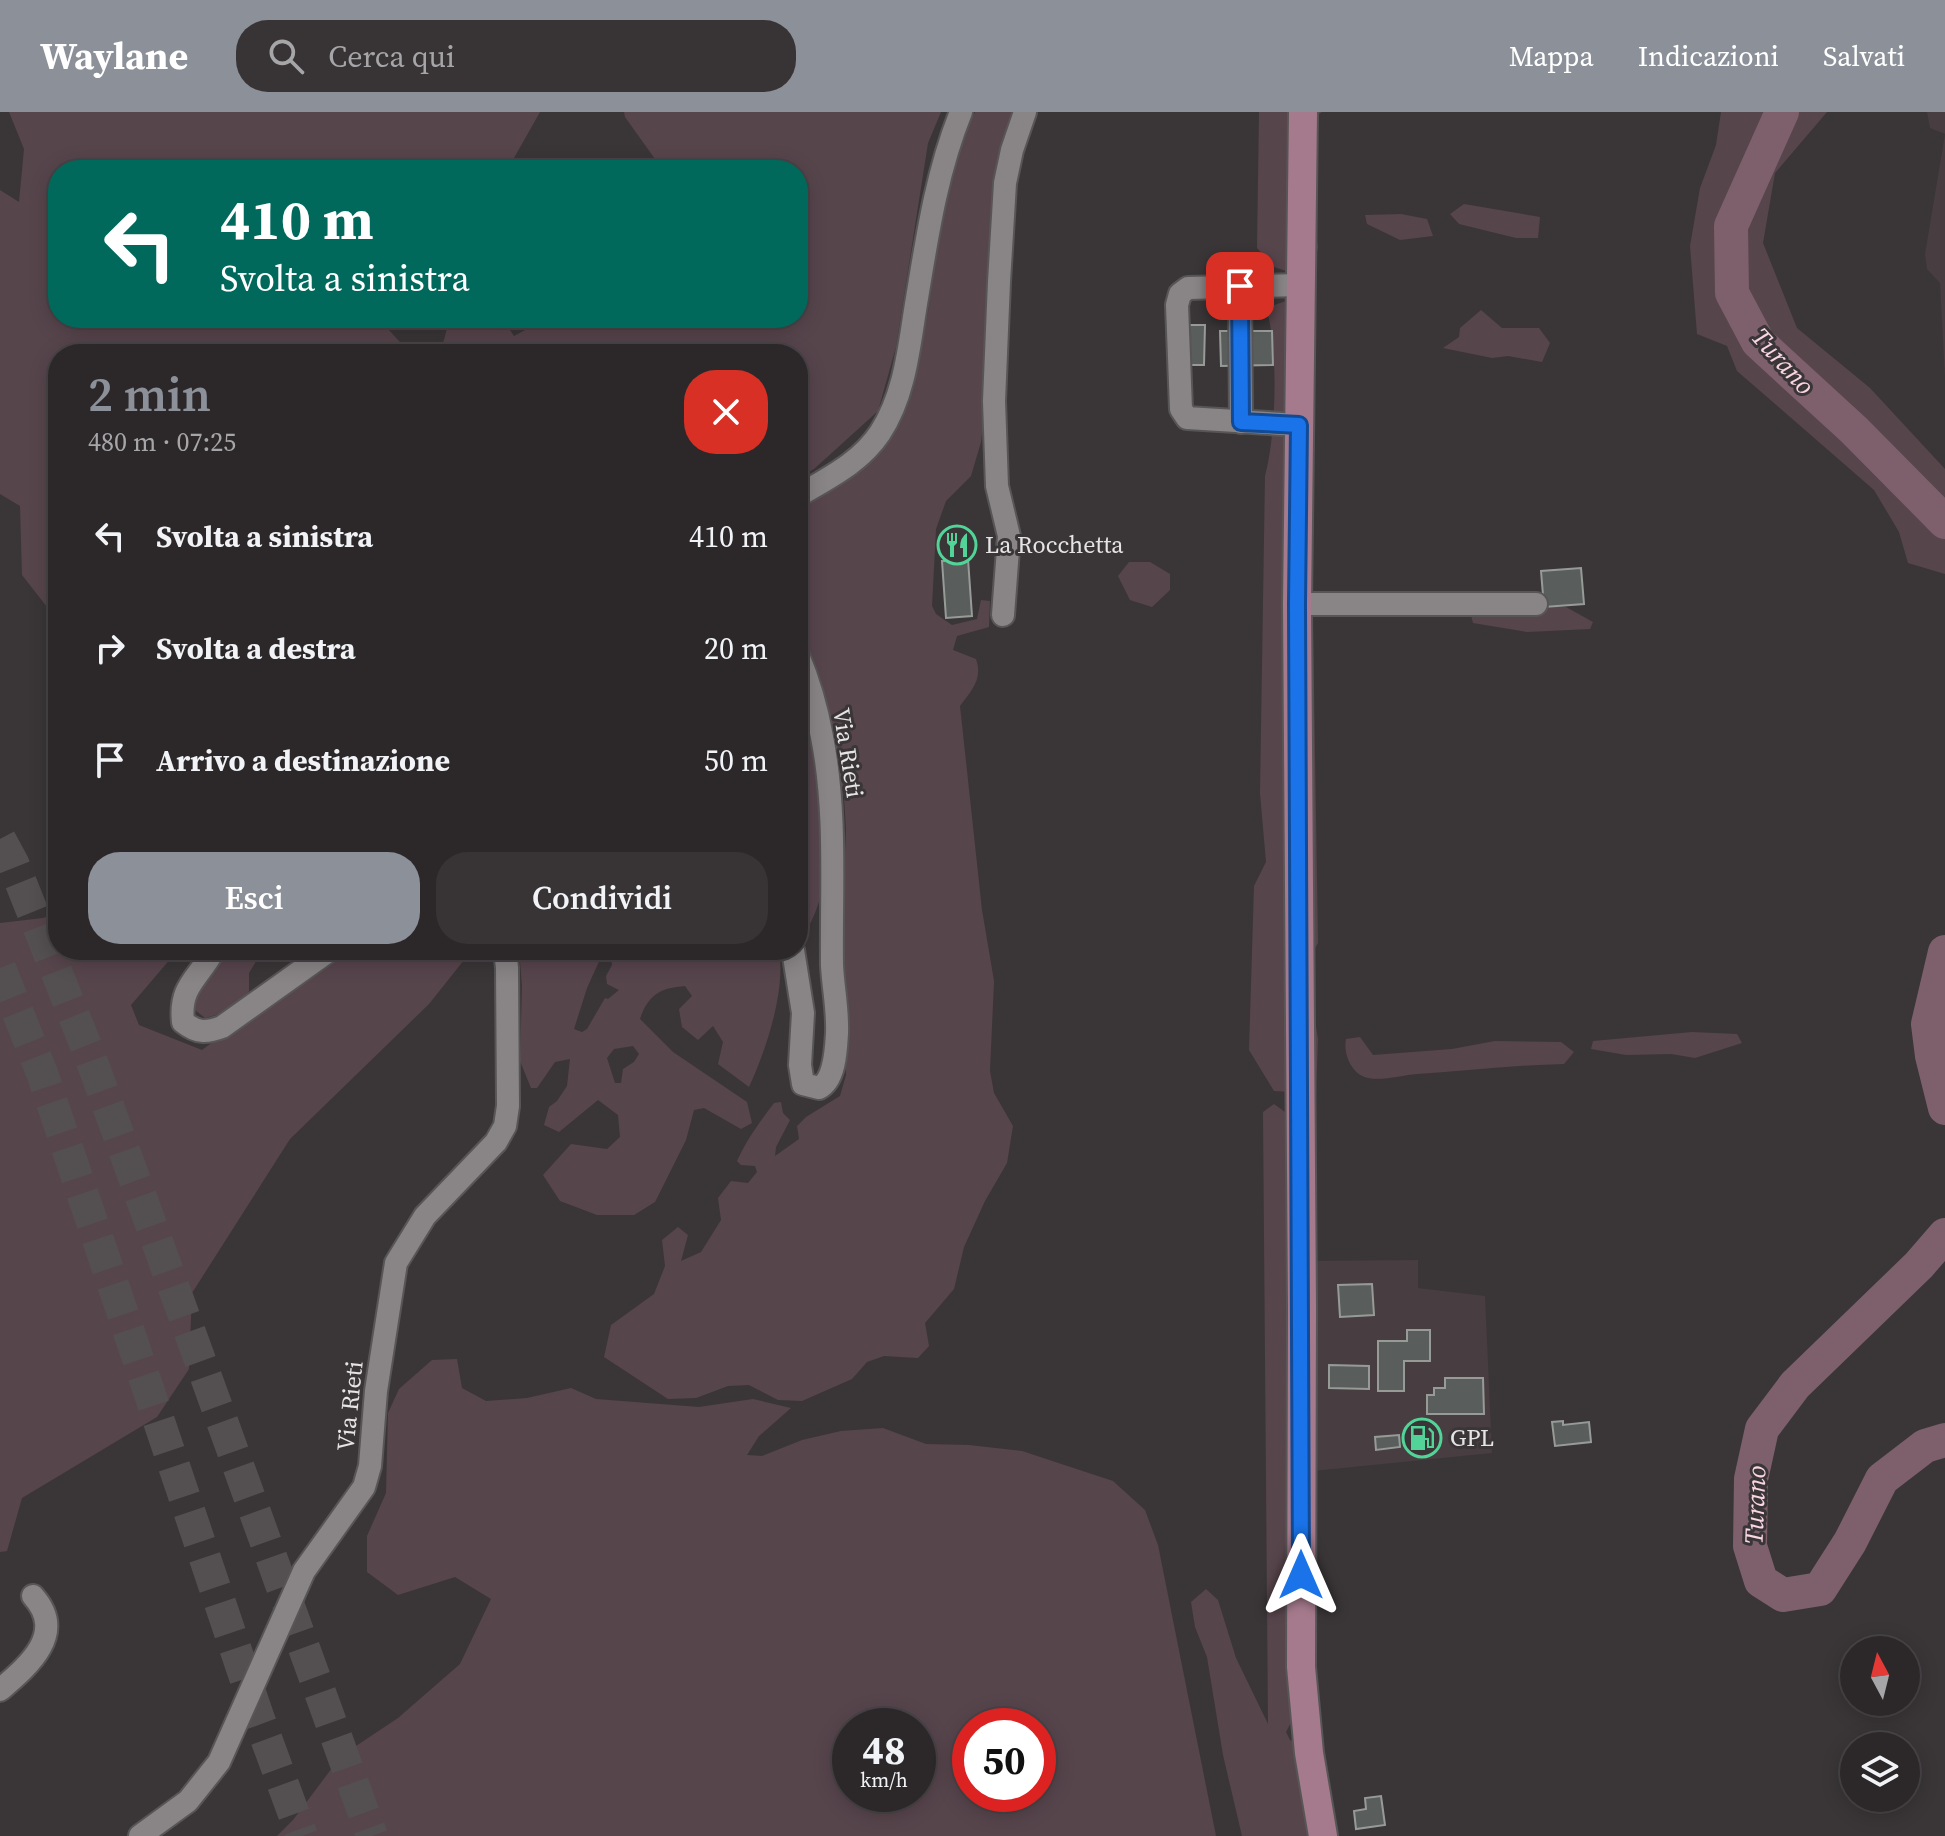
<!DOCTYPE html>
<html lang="it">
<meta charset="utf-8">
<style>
body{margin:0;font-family:"Source Serif 4",serif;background:#383436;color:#f1f3f6;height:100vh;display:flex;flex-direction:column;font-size:30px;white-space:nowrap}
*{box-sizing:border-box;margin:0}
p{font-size:26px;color:#a6a6a8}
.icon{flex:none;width:44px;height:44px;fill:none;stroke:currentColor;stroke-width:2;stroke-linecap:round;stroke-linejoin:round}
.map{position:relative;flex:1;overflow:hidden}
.details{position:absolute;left:48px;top:232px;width:760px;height:616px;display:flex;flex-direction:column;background:#2c282a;border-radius:32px;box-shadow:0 4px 20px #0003,0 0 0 2px #484447}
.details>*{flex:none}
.hud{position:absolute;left:48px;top:48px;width:760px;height:168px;border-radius:32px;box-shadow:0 4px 20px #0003,0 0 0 2px #484447;background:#00695c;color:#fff;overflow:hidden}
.needle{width:52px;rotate:353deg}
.tools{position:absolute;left:1840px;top:1524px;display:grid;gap:16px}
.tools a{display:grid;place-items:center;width:80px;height:80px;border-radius:50%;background:#2c282a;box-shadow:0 4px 20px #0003,0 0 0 2px #484447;font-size:40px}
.speed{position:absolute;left:832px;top:1596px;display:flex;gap:16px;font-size:40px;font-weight:700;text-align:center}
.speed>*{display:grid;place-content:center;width:104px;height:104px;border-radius:50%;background:#2c282a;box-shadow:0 4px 20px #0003,0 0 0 2px #484447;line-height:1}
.speed small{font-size:20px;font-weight:400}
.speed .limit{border:12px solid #d22;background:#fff;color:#111}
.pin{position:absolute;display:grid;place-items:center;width:68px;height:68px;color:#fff;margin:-34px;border-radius:16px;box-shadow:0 4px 12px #0006}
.me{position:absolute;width:88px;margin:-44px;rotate:0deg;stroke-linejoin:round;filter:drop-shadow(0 0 6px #0008)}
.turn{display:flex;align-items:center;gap:28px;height:168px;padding:0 40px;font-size:36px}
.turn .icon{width:104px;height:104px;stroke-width:2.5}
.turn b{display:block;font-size:56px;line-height:68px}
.round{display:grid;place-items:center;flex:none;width:84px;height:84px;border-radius:32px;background:#383436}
.head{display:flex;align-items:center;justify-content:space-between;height:136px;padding:0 40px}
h1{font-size:48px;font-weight:600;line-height:60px;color:#8c9099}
.primary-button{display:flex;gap:16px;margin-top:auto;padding:16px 40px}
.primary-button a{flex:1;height:92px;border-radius:32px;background:#8c9099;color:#fff;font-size:32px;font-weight:600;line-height:92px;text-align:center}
.primary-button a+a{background:#383436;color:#f1f3f6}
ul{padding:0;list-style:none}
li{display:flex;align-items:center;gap:24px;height:112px;padding:0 40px}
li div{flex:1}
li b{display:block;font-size:30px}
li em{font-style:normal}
header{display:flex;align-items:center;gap:48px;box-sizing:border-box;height:112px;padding:0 40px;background:#8c9099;color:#fff}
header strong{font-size:38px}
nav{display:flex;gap:44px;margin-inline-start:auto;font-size:28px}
.search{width:560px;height:72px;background:#383436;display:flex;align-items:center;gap:20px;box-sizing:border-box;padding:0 28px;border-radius:32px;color:#a6a6a8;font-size:30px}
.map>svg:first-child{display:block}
.built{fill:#483d41}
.green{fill:#57454c;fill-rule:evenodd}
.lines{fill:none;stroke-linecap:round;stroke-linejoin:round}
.river{stroke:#7e606c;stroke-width:34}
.building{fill:#595d5b;stroke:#979b98;stroke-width:2}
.highway-tunnel{stroke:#545052;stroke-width:32;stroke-dasharray:32 16;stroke-linecap:butt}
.minor-casing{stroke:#585556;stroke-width:26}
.major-casing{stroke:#585556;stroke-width:32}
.minor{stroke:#898586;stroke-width:22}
.major{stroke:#a57a8c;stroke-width:28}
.route-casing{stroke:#114b97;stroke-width:20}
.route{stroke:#1a73e8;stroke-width:14}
.labels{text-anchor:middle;stroke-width:6;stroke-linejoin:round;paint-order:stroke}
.poi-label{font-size:24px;fill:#e6e4e5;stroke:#3a3638;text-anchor:start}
.street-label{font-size:24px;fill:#e6e4e5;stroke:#3a3638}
.water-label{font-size:26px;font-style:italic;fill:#fad6e4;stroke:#3a3638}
</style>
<header>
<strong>Waylane</strong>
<div class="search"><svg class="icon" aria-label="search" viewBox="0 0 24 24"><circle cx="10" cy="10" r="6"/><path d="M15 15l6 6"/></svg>Cerca qui</div>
<nav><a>Mappa</a><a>Indicazioni</a><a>Salvati</a></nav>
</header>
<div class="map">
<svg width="1945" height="1724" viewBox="0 0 1945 1724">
<rect width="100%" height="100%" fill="#3a3638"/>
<g class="built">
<polygon points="1927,0 1945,0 1945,265 1940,171 1927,157 1925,142 1945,22 1930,16"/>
<polygon points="1418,1148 1418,1176 1485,1184 1492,1341 1313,1359 1311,1149"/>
</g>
<g class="green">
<polygon points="9,0 540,0 514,46 482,58 58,58 58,206 378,206 409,240 58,242 58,509 22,463 20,394 0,382 0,78 19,90 24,37"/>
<polygon points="624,0 941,0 928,31 896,235 878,299 814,357 798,366 798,242 440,242 450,206 502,206 514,224 548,206 798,206 798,58 648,58 655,47 625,5"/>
<path d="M975 0H1020L981 330 971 364 946 389 936 417 932 494 936 502 952 513 977 507 981 488 990 489 989 515 957 524 953 538 976 547C983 567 972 578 960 594L982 798 994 869 990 959 994 981 1013 1014 1007 1051 985 1089 964 1135 954 1177 925 1211 929 1234 918 1246 884 1244 867 1250 852 1267 802 1289 778 1288 749 1273 728 1274 696 1286 668 1287 604 1245 611 1213 654 1182 665 1154 662 1128 678 1115 688 1123 681 1149 701 1140 721 1108 718 1086 731 1069 748 1071 757 1060 755 1054 741 1053 737 1049C747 1027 759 1011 774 991L781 990 783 1001 790 1008 776 1035 775 1044 799 1027 797 1014 806 1005 840 984 846 963 840 854 846 717 844 685 824 602 798 521V392L900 302 915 266 928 200 945 75 963 25Z"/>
<polygon points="1259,0 1322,0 1311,7 1312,94 1318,135 1311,167 1274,155 1257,136"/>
<polygon points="1721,0 1827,0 1775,61 1763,131 1797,216 1870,276 1945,357 1945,462 1908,451 1899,420 1874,378 1737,259 1727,234 1697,222 1690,134 1700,76 1716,33"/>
<polygon points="1464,92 1540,105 1538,126 1516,126 1459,112 1450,102"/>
<polygon points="1401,102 1427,107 1433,124 1400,128 1367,112 1365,103"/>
<path d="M1286 189 1316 206 1312 450 1318 831 1306 852 1318 927 1316 981 1274 979 1249 938 1254 774 1266 750 1260 681 1265 364C1276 324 1279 235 1266 196Z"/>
<polygon points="1481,198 1502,216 1539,216 1550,231 1542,250 1508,244 1492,246 1443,236 1459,225 1460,216"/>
<polygon points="1129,450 1150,450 1170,462 1170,478 1152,495 1130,488 1118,464"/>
<polygon points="1468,491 1566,495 1593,510 1590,517 1527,520 1473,511"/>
<path d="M798 572C817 618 831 738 820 786 817 798 811 810 806 821L798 806Z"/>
<polygon points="58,801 58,838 178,838 131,893 139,913 202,938 338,838 472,838 429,892 290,1027 192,1181 189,1257 157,1305 22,1386 7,1439 0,1440 0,811 43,806"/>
<polygon points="220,838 263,838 249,861 249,879 234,898 205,906 195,898 196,872"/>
<path d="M519 838H779C786 879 766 938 749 975L718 952 723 930 713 914 698 928 682 915 679 897 692 884 685 874C660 876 648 883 640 907L673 940 747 990 752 1011 741 1017 704 996 694 998 686 1028 655 1090 634 1103H597L560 1089 543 1063 571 1032 607 1037 620 1025 618 1003 598 988 559 1020 544 1013 549 995 557 989 567 974 570 947 555 950 537 976H531L520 949 522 874ZM611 841 612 853 606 864 607 872 619 878 608 887 605 886 587 917 582 920 574 917 587 876 602 843ZM633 934 639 942 634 950 623 957 621 971H615L607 946 614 937Z"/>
<polygon points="1692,920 1737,922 1742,931 1695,946 1671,942 1626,943 1591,937 1593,929"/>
<path d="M1360 925 1373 943 1452 937 1495 929 1561 930 1574 940 1564 952C1514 953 1466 959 1417 962 1403 963 1382 969 1368 966 1351 962 1343 941 1346 927Z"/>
<polygon points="1274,992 1285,1000 1292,1027 1295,1603 1286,1620 1290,1628 1300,1632 1319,1724 1242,1724 1223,1643 1207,1545 1195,1515 1191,1490 1206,1477 1218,1488 1236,1546 1268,1612 1263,1000"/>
<path d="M457 1247 462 1276 486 1289 527 1286 571 1276 596 1287 699 1295 753 1287 791 1296 759 1324 747 1343 762 1344 802 1328 841 1319 883 1316 926 1332 969 1333 1022 1339 1113 1369 1145 1398 1158 1433 1216 1724H277L293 1708 341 1644 398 1606 460 1552 491 1487 455 1465 398 1483 367 1460V1424L386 1381 388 1301 399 1277 432 1248ZM850 1614H918V1682H850ZM970 1614H1038V1682H970Z"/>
</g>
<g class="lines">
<g class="river">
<polyline points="1782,0 1731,114 1732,181 1758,230 1854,318 1945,410"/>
<polyline points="1945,840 1928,912 1932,944 1945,996"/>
<polyline points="1945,1123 1919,1153 1795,1273 1762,1317 1751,1367 1750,1434 1761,1469 1783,1483 1820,1477 1850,1430 1882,1367 1925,1334 1945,1328"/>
</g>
</g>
<g class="building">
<polygon points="1184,213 1205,213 1204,253 1184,253"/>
<polygon points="1220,219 1272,219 1273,253 1221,254"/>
<polygon points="962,426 964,447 968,447 972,504 946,506 942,449 947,449 945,428"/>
<polygon points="1581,456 1584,492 1544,495 1541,459"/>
<polygon points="1372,1172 1374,1203 1340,1205 1338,1173"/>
<polygon points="1407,1218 1430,1218 1430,1249 1404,1249 1404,1279 1378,1279 1378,1229 1407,1229"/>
<polygon points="1329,1253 1369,1254 1369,1277 1329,1276"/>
<polygon points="1445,1266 1483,1266 1484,1302 1427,1302 1427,1283 1434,1283 1434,1276 1445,1276"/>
<polygon points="1563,1309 1563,1313 1589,1310 1591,1330 1555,1334 1552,1310"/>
<polygon points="1416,1317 1434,1317 1434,1336 1415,1335"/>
<polygon points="1399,1323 1400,1335 1376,1338 1375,1325"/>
<polygon points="1381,1684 1385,1713 1356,1717 1354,1699 1366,1697 1365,1686"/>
</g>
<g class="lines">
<g class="highway-tunnel">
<polyline points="0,727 13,751 90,944 372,1724"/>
<polyline points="0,856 42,961 259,1607 302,1724"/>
</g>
<g class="minor-casing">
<g id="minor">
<polyline points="1240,174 1241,310"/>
<polyline points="1299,313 1187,306 1181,297 1177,193 1180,182 1188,176 1301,173"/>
<path d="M798 384C828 366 860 351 880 321 905 283 909 235 916 192 927 126 936 62 961 0"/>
<polyline points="1297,492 1536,492"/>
<polyline points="1003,503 1009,424 997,374 994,289 999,170 1005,71 1012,38 1025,0"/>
<path d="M214 838C198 867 179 874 183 910 197 921 206 921 222 915L330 838"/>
<path d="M793 838 803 901 800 953 803 972 819 976C835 968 836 938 837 921 838 898 833 875 832 853 831 777 837 701 822 625 817 597 809 569 798 543"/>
<path d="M0 1578C28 1554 67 1522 33 1484"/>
<polyline points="140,1724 188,1689 219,1650 304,1459 364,1375 370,1354 376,1279 396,1151 425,1104 496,1030 505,1014 508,994 507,856 505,838"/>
</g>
</g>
<g class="major-casing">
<polyline id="major" points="1303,0 1297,492 1302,1196 1301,1555 1309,1641 1323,1724"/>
</g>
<use href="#minor" class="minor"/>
<use href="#major" class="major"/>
</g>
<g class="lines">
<g class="route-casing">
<polyline id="route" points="1240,174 1241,310 1299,313 1297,492 1301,1463"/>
</g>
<use href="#route" class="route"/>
</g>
<defs>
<g id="restaurant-ring" transform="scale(2)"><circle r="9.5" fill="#3a3638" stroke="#52d397" stroke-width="1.5"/><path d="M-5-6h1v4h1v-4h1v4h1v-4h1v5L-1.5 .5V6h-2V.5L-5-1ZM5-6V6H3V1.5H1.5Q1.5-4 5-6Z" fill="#52d397"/></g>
<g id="fuel-ring" transform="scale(2)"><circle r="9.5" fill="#3a3638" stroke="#52d397" stroke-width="1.5"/><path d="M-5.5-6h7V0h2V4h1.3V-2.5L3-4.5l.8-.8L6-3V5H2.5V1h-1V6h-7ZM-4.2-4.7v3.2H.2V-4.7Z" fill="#52d397"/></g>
</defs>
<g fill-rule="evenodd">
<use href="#restaurant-ring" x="957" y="433"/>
<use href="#fuel-ring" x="1422" y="1326"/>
</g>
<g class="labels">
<g class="poi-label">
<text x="985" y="441">La Rocchetta</text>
<text x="1450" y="1334">GPL</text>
</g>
<g class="street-label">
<text transform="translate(848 641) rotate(81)" y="8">Via Rieti</text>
<text transform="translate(350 1294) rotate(-84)" y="8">Via Rieti</text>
</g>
<g class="water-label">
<text transform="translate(1783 249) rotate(48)" y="9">Turano</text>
<text transform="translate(1755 1393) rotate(-88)" y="9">Turano</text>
</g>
</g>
</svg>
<div class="tools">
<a><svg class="needle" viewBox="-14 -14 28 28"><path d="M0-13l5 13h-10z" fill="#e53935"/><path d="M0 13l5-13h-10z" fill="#a6a6a8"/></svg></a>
<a><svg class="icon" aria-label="layers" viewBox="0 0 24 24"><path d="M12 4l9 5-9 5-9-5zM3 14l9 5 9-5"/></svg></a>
</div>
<div class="speed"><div>48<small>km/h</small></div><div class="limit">50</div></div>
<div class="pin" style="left:1240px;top:174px;background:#d93025"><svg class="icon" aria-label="arrive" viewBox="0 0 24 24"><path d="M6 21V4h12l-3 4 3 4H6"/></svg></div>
<svg class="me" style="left:1301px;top:1463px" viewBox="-20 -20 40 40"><path d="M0-17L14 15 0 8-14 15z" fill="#1a73e8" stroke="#fff" stroke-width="4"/></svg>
<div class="hud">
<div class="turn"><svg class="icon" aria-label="left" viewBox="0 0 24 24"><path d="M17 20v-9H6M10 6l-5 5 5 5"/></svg><div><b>410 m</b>Svolta a sinistra</div></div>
</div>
<section class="details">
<div class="head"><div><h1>2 min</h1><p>480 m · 07:25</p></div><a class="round" style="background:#d93025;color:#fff"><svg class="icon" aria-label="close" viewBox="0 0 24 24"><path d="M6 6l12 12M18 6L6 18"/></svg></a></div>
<ul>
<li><svg class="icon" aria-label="left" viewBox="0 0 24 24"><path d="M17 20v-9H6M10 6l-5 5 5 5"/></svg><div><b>Svolta a sinistra</b></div><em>410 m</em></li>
<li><svg class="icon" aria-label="right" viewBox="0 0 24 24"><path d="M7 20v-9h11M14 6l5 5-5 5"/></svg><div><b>Svolta a destra</b></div><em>20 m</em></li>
<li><svg class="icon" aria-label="arrive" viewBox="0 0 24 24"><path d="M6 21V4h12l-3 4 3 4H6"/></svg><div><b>Arrivo a destinazione</b></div><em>50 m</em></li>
</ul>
<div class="primary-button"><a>Esci</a><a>Condividi</a></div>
</section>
</div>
